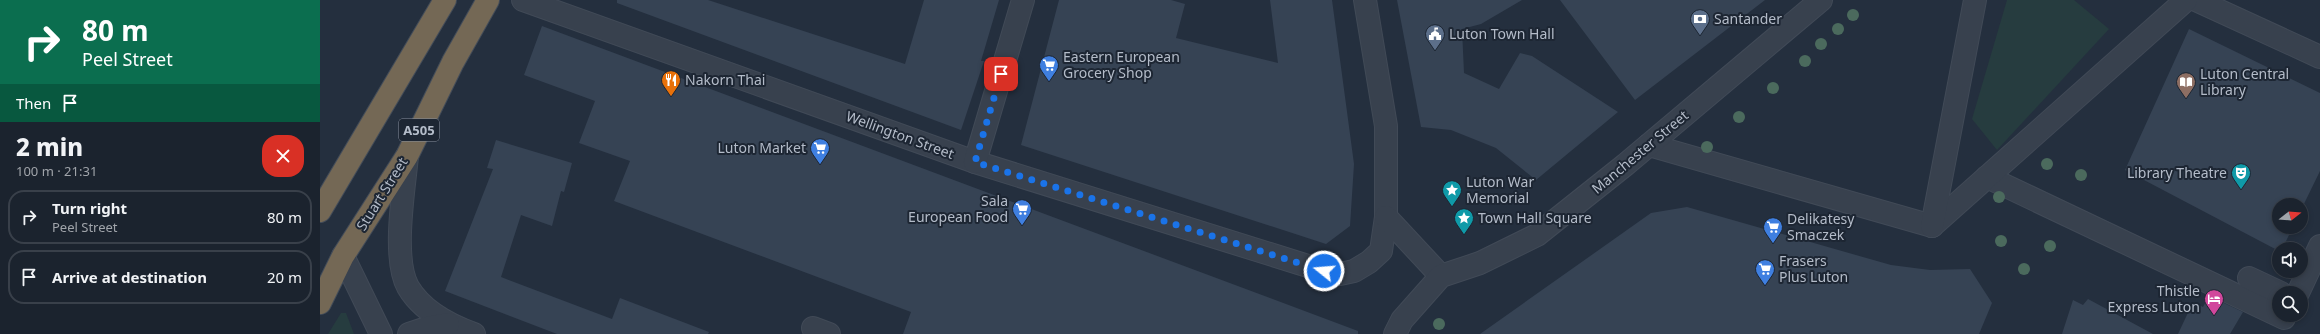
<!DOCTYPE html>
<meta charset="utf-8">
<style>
body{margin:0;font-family:"Noto Sans",sans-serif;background:#242b36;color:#f1f3f6;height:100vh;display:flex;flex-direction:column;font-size:15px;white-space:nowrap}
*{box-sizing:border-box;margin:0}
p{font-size:13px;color:#a0a4aa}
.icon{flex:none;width:22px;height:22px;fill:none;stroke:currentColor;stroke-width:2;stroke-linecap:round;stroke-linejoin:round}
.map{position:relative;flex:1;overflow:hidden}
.details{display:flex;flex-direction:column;background:#1b232e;width:320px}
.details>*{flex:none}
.guide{background:#0b6e4f;color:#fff;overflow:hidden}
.needle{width:26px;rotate:73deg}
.tools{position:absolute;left:1952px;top:198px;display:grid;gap:8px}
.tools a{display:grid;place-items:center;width:36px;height:36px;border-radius:50%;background:#1b232e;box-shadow:0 2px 6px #0003,0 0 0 1px #39404a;font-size:20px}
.pin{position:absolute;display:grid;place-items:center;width:34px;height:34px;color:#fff;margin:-17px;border-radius:8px;box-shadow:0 2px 6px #0006}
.me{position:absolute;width:44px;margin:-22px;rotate:287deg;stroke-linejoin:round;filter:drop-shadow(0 0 3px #0008)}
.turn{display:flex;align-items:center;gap:14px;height:84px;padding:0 16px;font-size:18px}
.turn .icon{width:52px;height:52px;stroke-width:2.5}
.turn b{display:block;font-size:28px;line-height:34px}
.then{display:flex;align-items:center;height:38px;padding:0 16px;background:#0003;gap:8px;font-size:15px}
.round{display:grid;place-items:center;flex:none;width:42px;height:42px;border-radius:16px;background:#242b36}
.overview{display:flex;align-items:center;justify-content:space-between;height:68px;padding:0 16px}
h1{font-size:24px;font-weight:800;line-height:30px}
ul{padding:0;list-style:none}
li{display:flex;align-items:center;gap:12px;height:54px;margin:0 8px 6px;padding:0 8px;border:2px solid #39404a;border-radius:16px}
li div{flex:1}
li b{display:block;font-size:15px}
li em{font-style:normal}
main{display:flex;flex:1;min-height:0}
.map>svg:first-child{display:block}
.green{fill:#263c3f}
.building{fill:#364354}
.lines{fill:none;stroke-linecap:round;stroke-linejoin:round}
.minor-casing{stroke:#414a57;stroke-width:24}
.highway-casing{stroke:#434c59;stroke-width:24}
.minor{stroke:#38414e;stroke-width:22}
.highway{stroke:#746855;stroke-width:22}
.tree{fill:#4b6a5d}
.route{stroke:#1a73e8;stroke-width:7;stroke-dasharray:0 12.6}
.labels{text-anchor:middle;stroke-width:4;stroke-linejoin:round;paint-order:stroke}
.shield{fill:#1d2633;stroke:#878f9c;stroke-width:1}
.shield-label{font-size:13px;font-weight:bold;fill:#b4bcc9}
.poi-label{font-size:14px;fill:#b4bcc9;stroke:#1d2633;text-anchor:start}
.street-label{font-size:14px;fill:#b4bcc9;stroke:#1d2633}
</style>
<main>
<section class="details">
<div class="guide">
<div class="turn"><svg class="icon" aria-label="right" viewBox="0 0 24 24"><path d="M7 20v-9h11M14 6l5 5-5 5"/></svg><div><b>80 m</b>Peel Street</div></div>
<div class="then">Then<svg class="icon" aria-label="arrive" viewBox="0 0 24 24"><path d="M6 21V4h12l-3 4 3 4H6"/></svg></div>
</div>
<div class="overview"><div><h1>2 min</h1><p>100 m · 21:31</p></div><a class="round" style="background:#d93025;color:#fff"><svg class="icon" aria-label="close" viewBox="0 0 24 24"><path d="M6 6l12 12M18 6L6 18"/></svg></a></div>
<ul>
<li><svg class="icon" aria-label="right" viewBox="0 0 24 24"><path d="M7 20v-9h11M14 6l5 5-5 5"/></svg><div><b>Turn right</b><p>Peel Street</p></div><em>80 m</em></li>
<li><svg class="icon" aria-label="arrive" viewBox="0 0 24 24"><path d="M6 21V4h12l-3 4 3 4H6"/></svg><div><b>Arrive at destination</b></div><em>20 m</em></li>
</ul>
</section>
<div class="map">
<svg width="2000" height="334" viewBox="0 0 2000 334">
<rect width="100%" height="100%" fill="#242f3e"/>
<g class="green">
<polygon points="1687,0 1754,0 1789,29 1677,150 1652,119"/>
<polygon points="21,313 26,313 34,334 8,334"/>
</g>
<g class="building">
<polygon points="297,0 388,0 585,64 604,0 679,0 661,61 664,61 641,130 297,3"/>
<polygon points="739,0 851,0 865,4 856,38 958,63 950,0 1012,0 1034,164 1030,226 1006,244 701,145"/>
<polygon points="1077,0 1202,0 1161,24 1142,29 1144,73 1179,89 1200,53 1212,56 1298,112 1216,180 1176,148 1131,130 1101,127"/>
<polygon points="1240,0 1445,0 1315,100"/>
<polygon points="222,26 1038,331 1038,334 583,334 591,312 294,201 310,161 259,143 275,101 204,75"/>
<polygon points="1869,29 2000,93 2000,171 1981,210 1981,205 1959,205 1959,227 1973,227 1962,249 1959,251 1805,170"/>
<polygon points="176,140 252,163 244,192 241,191 232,226 201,215 181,277 292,319 300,298 389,332 388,334 237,334 125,291 173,169 167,168"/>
<polygon points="1367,207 1571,265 1610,270 1650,269 1672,303 1659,334 1160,334 1331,213"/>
<polygon points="1889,296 1923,312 1910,334 1858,334 1873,302 1883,307"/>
<polygon points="1768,299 1833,334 1742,334 1753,300 1763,305"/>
</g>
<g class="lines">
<g class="minor-casing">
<g id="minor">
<polyline points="203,0 655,162 1004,271 1020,274 1034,271 1049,262 1061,251 1066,217 1066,126 1045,0"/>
<polyline points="1876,0 2000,57"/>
<polyline points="1329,145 1612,226"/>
<path d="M87 156C84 190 72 258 88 287 102 311 129 325 154 334"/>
<polyline points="655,162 703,0"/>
<polyline points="1667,177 1964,318"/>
<polyline points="1066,217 1121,276"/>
<polyline points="1612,226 1866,0"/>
<polyline points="1612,226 1655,0"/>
<polyline points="23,256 61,334"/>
<polyline points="1929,278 1961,293"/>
<polyline points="1978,293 2000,246"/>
<polyline points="493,328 509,334"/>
<polyline points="89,334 107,328 128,324"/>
<polyline points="1075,334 1082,320 1121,276 1160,263 1217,235 1305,165 1501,0"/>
</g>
</g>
<g class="highway-casing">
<g id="highway">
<polyline points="0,211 125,0"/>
<polyline points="0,303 23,256 87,156 133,62 168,0"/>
</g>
</g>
<use href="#minor" class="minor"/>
<use href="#highway" class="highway"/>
</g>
<g class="tree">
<circle cx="1533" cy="15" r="6"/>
<circle cx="1518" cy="29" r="6"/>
<circle cx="1501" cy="44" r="6"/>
<circle cx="1485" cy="61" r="6"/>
<circle cx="1453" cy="88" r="6"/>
<circle cx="1419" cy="117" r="6"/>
<circle cx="1387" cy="147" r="6"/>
<circle cx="1727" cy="164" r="6"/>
<circle cx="1761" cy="175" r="6"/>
<circle cx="1679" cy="197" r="6"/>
<circle cx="1681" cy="241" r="6"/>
<circle cx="1730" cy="246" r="6"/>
<circle cx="1704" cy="269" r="6"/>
<circle cx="1119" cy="324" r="6"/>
</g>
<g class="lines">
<polyline class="route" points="681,74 655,162 1004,271"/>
</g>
<defs>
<g id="bank-pin" transform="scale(1)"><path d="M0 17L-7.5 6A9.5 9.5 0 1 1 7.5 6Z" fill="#5c6f8a" stroke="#1d2633"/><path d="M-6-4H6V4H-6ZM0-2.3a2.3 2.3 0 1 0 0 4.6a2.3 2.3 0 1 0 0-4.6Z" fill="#fff"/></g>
<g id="civic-pin" transform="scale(1)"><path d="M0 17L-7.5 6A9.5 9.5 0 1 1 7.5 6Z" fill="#5c6f8a" stroke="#1d2633"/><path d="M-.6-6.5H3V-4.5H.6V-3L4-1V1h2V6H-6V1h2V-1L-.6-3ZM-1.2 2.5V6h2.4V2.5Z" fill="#fff"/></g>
<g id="supermarket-pin" transform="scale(1)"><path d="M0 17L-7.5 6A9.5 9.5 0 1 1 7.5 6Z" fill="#3f7fe0" stroke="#1d2633"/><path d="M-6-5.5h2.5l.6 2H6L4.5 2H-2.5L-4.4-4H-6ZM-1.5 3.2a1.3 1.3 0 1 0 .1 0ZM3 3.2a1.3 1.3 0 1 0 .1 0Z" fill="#fff"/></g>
<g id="restaurant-pin" transform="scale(1)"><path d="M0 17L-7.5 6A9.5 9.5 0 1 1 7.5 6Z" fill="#e8710a" stroke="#1d2633"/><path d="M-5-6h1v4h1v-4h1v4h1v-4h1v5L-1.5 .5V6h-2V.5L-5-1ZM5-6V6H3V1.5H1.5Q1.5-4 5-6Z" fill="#fff"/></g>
<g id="library-pin" transform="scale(1)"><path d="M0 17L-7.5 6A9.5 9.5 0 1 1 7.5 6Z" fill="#8d6e63" stroke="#1d2633"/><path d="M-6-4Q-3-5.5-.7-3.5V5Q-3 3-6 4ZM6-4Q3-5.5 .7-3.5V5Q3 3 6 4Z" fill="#fff"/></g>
<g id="theatre-pin" transform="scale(1)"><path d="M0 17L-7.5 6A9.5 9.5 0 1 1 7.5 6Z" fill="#0f9aa8" stroke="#1d2633"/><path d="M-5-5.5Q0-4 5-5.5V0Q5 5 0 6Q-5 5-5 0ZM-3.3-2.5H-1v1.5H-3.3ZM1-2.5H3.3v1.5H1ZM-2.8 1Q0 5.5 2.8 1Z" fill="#fff"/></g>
<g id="sight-pin" transform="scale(1)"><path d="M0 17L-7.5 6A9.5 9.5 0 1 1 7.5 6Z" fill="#0f9aa8" stroke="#1d2633"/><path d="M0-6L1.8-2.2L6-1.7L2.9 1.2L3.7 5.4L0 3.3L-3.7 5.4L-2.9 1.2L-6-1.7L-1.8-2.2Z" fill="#fff"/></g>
<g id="hotel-pin" transform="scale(1)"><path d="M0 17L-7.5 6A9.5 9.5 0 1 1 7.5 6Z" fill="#d1479c" stroke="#1d2633"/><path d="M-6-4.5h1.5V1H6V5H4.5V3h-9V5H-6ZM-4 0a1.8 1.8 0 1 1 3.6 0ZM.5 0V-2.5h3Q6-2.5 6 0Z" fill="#fff"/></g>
</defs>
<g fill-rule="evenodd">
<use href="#bank-pin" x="1380" y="19"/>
<use href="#civic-pin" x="1115" y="34"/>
<use href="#supermarket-pin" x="729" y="65"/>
<use href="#restaurant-pin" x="351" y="80"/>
<use href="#library-pin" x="1866" y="82"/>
<use href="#supermarket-pin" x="500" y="148"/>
<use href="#theatre-pin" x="1921" y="173"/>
<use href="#sight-pin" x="1132" y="190"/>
<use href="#supermarket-pin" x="702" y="209"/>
<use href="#sight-pin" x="1144" y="218"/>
<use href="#supermarket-pin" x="1453" y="227"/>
<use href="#supermarket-pin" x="1445" y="269"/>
<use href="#hotel-pin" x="1894" y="299"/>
</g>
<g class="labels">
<rect class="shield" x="79" y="119" width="40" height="22" rx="3"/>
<g class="shield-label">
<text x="99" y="135">A505</text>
</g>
<g class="poi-label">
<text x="1394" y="24">Santander</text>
<text x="1129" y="39">Luton Town Hall</text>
<text x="743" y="62">Eastern European<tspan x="743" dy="16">Grocery Shop</tspan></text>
<text x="1880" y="79">Luton Central<tspan x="1880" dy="16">Library</tspan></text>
<text x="365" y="85">Nakorn Thai</text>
<text x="486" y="153" text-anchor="end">Luton Market</text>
<text x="1907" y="178" text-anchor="end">Library Theatre</text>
<text x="1146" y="187">Luton War<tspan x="1146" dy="16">Memorial</tspan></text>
<text x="688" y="206" text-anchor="end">Sala<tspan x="688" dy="16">European Food</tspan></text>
<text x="1158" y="223">Town Hall Square</text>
<text x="1467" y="224">Delikatesy<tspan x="1467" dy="16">Smaczek</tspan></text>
<text x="1459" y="266">Frasers<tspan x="1459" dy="16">Plus Luton</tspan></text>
<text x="1880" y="296" text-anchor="end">Thistle<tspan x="1880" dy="16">Express Luton</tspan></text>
</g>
<g class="street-label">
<text transform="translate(580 135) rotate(20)" y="5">Wellington Street</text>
<text transform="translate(1320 152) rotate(-40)" y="5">Manchester Street</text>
<text transform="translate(62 194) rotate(-58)" y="5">Stuart Street</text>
</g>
</g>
</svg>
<div class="tools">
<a><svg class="needle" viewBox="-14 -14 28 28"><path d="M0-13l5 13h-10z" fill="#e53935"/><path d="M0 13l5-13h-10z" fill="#a0a4aa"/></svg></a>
<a><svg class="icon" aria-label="sound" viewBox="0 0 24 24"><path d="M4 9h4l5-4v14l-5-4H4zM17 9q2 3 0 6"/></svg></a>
<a><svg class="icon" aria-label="search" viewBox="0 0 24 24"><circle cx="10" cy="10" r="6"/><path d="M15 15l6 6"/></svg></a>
</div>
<div class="pin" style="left:681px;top:74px;background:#d93025"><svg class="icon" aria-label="arrive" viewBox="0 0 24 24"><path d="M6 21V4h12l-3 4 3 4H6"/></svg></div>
<svg class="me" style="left:1004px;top:271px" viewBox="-20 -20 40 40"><circle r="17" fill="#1a73e8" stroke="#fff" stroke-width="3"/><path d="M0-11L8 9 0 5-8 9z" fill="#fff"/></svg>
</div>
</main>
